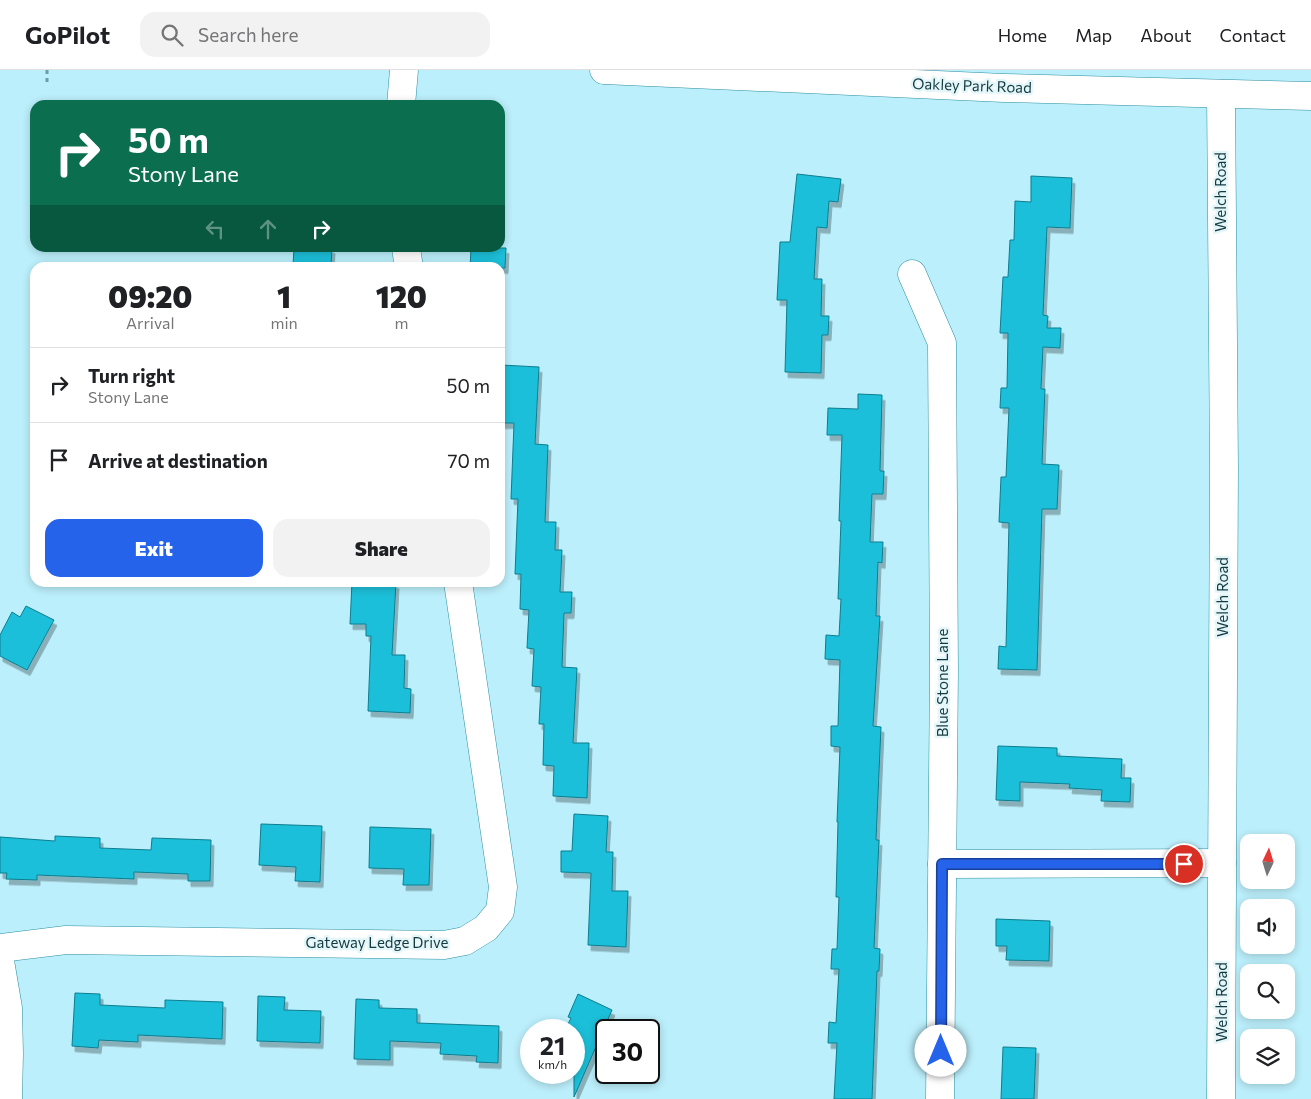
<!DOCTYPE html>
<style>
body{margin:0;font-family:Commissioner,sans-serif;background:#f2f2f2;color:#202124;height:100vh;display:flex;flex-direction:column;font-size:19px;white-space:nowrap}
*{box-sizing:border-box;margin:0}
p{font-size:16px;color:#757577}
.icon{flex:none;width:28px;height:28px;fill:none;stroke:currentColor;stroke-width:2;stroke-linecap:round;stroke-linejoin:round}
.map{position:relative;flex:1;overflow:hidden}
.drawer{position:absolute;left:30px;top:192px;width:475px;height:325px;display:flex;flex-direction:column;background:#fff;border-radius:15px;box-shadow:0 2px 8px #0003}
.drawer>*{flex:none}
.guide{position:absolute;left:30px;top:30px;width:475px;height:152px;border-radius:15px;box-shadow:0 2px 8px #0003;background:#0b6e4f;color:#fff;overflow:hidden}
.needle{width:32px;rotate:4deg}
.tools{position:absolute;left:1240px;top:764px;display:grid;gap:10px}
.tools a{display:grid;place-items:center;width:55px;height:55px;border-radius:10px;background:#fff;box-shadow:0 2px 8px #0003;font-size:25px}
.speed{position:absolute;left:520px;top:949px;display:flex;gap:10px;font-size:25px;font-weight:700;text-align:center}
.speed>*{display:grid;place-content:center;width:65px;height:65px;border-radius:50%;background:#fff;box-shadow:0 2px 8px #0003;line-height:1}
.speed small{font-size:12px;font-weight:400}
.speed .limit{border:2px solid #111;border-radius:8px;background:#fff;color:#111}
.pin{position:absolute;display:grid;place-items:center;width:42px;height:42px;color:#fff;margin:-21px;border:2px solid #fff;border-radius:50%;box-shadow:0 1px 5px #0007}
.me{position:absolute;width:55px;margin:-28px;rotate:0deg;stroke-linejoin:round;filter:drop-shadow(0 0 4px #0008)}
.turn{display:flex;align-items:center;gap:18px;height:105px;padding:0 15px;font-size:22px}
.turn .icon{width:65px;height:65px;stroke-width:2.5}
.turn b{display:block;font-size:35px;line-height:42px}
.lanes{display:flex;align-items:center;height:48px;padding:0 15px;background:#0003;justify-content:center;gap:25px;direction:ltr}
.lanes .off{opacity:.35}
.eta{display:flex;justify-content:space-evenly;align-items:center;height:85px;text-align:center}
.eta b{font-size:30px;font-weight:800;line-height:35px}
.button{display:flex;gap:10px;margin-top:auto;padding:10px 15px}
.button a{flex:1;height:58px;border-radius:15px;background:#2563eb;color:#fff;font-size:20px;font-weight:800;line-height:58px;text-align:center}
.button a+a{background:#f2f2f2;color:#202124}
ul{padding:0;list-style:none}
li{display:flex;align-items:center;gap:15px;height:75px;padding:0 15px;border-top:1px solid #e0e0e0}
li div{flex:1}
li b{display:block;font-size:19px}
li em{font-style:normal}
header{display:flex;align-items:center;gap:30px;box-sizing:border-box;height:70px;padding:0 25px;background:#fff;border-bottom:1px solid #e0e0e0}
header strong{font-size:24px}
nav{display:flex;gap:28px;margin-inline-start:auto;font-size:18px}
.search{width:350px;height:45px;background:#f2f2f2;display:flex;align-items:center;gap:12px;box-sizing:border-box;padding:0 18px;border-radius:15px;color:#757577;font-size:19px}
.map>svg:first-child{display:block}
.building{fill:#1cbfd9;stroke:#0d7d8e;filter:url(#shadow)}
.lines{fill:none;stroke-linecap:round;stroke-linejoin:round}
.street-casing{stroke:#2c8fa1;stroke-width:29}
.secondary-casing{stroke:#2c8fa1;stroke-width:29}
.path{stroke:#6f9da7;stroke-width:3;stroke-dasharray:4 4;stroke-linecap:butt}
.street{stroke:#fff;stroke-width:28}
.secondary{stroke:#fff;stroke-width:28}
.route-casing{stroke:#184099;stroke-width:12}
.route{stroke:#2563eb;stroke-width:9}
.labels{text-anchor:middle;stroke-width:5;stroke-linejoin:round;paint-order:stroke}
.street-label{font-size:15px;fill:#123a41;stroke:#e5f6f9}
</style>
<header>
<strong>GoPilot</strong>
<div class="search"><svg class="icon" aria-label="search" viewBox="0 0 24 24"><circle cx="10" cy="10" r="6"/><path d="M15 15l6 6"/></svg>Search here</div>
<nav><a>Home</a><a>Map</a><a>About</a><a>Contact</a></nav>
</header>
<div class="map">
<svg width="1311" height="1029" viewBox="0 0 1311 1029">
<defs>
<filter id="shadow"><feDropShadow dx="3" dy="5.5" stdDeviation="0" flood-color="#0004"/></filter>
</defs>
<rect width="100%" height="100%" fill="#bbeffb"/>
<g class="building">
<polygon points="797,104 841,109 838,132 829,131 827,158 817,157 814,209 822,209 821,246 829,246 828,265 822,265 821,303 785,302 787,230 777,230 780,172 790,172"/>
<polygon points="1031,106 1072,108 1070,158 1047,157 1043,245 1048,246 1047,258 1061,258 1060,278 1043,277 1041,319 1045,319 1042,394 1059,395 1057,439 1042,439 1037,600 998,599 999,576 1006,577 1009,453 999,452 1001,407 1006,407 1009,338 1000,338 1001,318 1007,318 1008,263 1000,263 1003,207 1008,207 1010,170 1014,170 1015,131 1031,132"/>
<polygon points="294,178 332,178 331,197 293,195"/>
<polygon points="471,178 506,178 505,198 470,198"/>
<polygon points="501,295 539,297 535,374 548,375 545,452 556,452 555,480 562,480 560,522 572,522 571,543 564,543 562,597 577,598 573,673 589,673 587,728 553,726 554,696 543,695 544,654 539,654 541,617 532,616 534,579 527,578 529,540 520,539 521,504 515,504 518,429 511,429 514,353 500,353"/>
<polygon points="858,324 882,325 880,401 884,401 883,424 872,424 870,472 883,472 882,493 878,492 876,546 880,546 873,656 881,657 876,770 879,770 874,878 880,879 879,901 877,901 872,1029 834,1029 837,973 828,973 829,952 836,953 839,899 831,899 832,879 837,879 839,827 836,827 838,752 837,752 840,677 831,676 831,656 838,656 840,590 825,589 826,565 839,566 841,529 838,529 841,451 839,451 842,365 827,365 828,338 858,339"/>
<polygon points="352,512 396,513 392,585 405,585 404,618 411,619 410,643 368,641 371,566 366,566 366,554 350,554"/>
<polygon points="26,536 54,550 27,600 0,586 0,565 12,542 20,547"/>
<polygon points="998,676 1057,678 1057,686 1122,689 1121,708 1131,708 1130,732 1101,731 1102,720 1069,718 1070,714 1020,712 1020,731 996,730"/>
<polygon points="574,744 608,746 606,782 613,782 612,821 628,821 626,877 588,875 591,803 561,802 561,781 572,781"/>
<polygon points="261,754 322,756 320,812 295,811 296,797 259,795"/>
<polygon points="370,757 431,759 429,815 403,815 404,799 369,798"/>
<polygon points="55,766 100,768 100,778 151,780 152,768 211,770 210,811 188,811 188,804 134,802 134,809 37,805 37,810 6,809 7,803 0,803 0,767 55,771"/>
<polygon points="996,849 1050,851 1049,891 1006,890 1007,876 996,876"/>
<polygon points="75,923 100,924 100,935 165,938 165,930 223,932 222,969 138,965 138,972 99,970 98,978 72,976"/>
<polygon points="578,924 612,940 574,1027 574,960 565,960 571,948 568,947"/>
<polygon points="258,926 285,927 284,940 321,941 320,973 257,971"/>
<polygon points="356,929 379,930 379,938 417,939 417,953 499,956 498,993 476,992 477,986 440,984 441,973 390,971 390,990 354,989"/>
<polygon points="1003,977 1036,978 1034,1029 1001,1029"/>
</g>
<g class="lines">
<g class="street-casing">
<g id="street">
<polyline points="401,35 404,0"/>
<polyline points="406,178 409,198"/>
<polyline points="912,204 942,273 944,601 940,1029"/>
<polyline points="942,794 1222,793"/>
<polyline points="0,878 66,870 444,875 465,871 486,858 500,841 503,817 458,512"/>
<polyline points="0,891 8,938 9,984 8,1029"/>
</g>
</g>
<g class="secondary-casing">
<g id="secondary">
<polyline points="604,0 1004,18 1311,26"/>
<polyline points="1221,24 1224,398 1221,1029"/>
</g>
</g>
<polyline class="path" points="47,0 47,15"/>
<use href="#street" class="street"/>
<use href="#secondary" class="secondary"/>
</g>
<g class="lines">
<g class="route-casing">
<polyline id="route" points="941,981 942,794 1184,794"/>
</g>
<use href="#route" class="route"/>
</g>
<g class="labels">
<g class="street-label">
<text transform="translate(972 16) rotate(2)" y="5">Oakley Park Road</text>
<text transform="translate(1221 122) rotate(-90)" y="5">Welch Road</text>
<text transform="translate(1223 527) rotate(-90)" y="5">Welch Road</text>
<text transform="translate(943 613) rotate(-90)" y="5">Blue Stone Lane</text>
<text x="377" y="878">Gateway Ledge Drive</text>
<text transform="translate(1222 932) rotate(-90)" y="5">Welch Road</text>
</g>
</g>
</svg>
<div class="tools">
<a><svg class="needle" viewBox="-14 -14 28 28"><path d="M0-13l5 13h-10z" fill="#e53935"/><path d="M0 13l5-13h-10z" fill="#757577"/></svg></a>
<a><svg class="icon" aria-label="sound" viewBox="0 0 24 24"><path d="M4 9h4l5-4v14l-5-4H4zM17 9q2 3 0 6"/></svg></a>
<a><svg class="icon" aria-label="search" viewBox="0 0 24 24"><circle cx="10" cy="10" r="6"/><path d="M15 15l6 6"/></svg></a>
<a><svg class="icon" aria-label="layers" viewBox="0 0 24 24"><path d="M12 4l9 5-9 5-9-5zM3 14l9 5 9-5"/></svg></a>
</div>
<div class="speed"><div>21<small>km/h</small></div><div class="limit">30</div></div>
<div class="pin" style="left:1184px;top:794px;background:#d93025"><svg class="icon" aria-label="arrive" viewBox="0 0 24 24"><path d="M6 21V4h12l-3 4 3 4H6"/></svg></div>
<svg class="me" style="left:941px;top:981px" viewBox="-20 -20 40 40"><circle r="19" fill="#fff"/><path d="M0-13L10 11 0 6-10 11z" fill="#2563eb"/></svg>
<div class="guide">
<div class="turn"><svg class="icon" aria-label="right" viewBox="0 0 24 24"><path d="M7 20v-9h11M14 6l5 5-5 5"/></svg><div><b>50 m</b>Stony Lane</div></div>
<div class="lanes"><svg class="icon off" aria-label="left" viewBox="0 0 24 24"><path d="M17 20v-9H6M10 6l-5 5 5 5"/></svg><svg class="icon off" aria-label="ahead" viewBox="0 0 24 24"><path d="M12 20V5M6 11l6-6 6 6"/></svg><svg class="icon" aria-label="right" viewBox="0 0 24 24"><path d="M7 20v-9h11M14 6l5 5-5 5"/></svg></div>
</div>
<section class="drawer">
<div class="eta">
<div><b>09:20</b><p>Arrival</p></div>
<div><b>1</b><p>min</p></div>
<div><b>120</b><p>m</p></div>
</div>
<ul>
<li><svg class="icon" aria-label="right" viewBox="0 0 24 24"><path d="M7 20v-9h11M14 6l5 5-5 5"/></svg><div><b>Turn right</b><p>Stony Lane</p></div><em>50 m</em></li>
<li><svg class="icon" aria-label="arrive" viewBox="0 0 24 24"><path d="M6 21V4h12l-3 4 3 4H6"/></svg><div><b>Arrive at destination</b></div><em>70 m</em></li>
</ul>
<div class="button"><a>Exit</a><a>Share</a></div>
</section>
</div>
